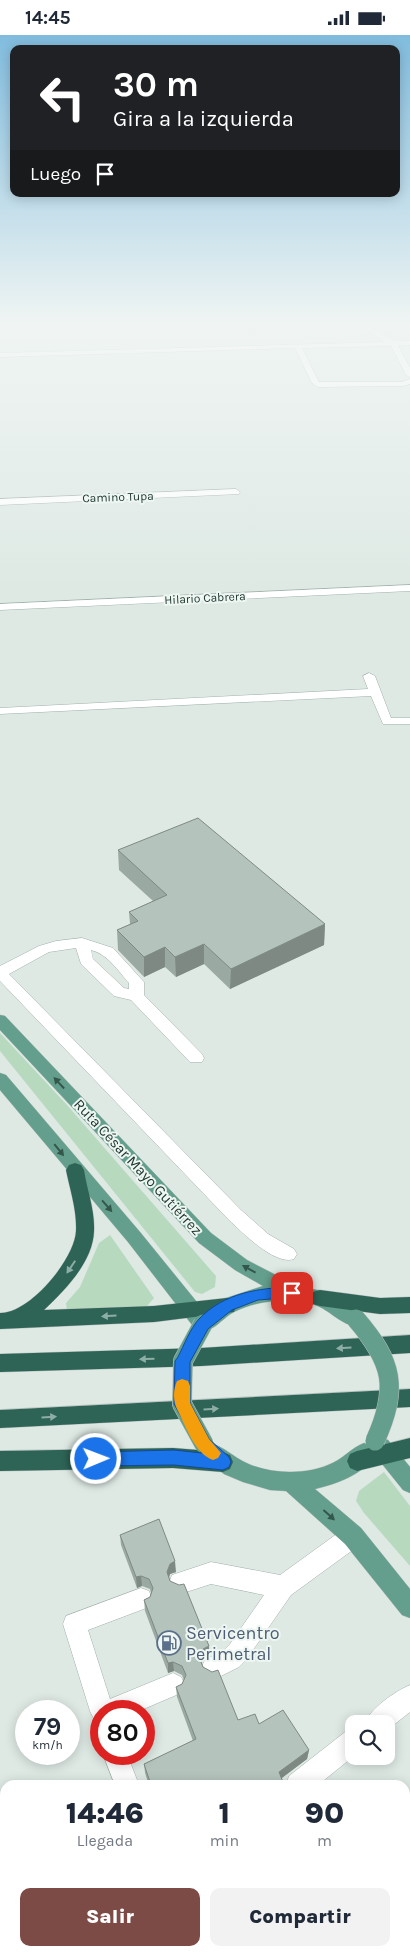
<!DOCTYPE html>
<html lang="es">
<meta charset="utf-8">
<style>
body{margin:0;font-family:Karla,sans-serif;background:#f2f2f3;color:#1f2937;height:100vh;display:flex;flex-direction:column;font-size:19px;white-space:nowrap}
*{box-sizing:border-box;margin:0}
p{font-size:16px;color:#747a83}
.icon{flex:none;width:28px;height:28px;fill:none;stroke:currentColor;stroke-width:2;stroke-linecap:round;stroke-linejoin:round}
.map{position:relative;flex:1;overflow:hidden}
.side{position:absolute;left:0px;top:1745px;width:410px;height:176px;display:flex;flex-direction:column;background:#fff;border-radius:15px 15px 0 0;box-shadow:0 2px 12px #0003}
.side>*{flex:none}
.hud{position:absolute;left:10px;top:10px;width:390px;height:152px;border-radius:10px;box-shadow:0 2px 12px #0003;background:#202124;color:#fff;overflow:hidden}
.tools{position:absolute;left:345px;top:1680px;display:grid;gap:10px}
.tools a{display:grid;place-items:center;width:50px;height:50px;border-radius:10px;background:#fff;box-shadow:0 2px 12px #0003;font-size:25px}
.speed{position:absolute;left:15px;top:1665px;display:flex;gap:10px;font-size:25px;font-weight:700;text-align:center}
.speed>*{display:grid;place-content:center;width:65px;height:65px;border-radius:50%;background:#fff;box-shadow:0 2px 12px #0003;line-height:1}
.speed small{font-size:12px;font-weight:400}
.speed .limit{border:8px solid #d22;background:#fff;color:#111}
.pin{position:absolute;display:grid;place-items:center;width:42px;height:42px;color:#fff;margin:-21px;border-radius:10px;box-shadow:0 2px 8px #0006}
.me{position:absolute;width:55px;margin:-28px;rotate:89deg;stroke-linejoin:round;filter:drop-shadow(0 0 4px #0008)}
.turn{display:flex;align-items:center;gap:18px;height:105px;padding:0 20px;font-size:22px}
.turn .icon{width:65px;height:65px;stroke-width:2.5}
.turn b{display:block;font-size:35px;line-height:42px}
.then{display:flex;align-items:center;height:48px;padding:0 20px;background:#0003;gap:10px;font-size:19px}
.eta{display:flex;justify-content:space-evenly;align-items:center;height:85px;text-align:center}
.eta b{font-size:30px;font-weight:800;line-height:35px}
.primary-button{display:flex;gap:10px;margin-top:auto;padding:10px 20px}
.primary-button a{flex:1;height:58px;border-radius:10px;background:#7c4b46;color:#fff;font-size:20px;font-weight:800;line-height:58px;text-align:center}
.primary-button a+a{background:#f2f2f3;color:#1f2937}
.status{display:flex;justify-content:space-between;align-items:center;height:35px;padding:0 25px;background:#fff;direction:ltr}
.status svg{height:14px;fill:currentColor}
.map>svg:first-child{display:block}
.green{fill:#b7dabf}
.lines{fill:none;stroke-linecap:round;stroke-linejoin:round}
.minor-casing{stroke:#a1b0ab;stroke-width:1}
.major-casing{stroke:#bcc3c1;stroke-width:1}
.highway-casing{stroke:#bcc3c1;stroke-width:1}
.minor{fill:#fff;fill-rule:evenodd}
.major{fill:#649e8c;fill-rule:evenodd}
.highway{fill:#2d6455;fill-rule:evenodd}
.major-bridge-casing{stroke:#bcc3c1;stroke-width:20;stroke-linecap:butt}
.major-bridge{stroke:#649e8c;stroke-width:19}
.wall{fill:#9ba9a3}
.shaded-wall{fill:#7e8984}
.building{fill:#b4c4bd;stroke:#7e8984}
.oneway{fill:#34574c}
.oneway2{fill:#8eada4}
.route{fill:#1a73e8;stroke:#114b97}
.slow{fill:#f59e0b}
.labels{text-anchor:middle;stroke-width:4;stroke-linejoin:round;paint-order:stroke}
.far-street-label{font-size:12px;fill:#203831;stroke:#eef6f2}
.street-label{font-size:15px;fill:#203831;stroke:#eef6f2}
.near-service-label{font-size:18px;fill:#4e5e75;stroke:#eef6f2;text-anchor:start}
</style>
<div class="status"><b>14:45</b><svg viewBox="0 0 49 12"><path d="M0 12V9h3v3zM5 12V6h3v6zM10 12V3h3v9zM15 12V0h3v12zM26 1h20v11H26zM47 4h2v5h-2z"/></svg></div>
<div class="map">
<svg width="410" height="1921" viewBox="0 0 410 1921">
<rect width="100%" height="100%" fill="#dee9e4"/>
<g class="green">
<polygon points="0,998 67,1070 216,1241 215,1252 202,1259 195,1257 0,1016"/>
<polygon points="110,1200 154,1263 147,1271 67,1276 66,1268 80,1252 99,1208"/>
<polygon points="384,1437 410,1471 410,1531 364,1478 356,1466 359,1456"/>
</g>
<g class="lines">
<g class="minor-casing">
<g id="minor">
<polygon points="0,286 38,286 0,289"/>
<polygon points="353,286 361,286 395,306 410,306 410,310 398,310 410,333 410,342 406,340 391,311 302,313 319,347 402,347 410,344 410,349 403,351 318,352 312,348 295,313 0,322 0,318 385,307"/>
<polygon points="236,454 240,457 239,459 0,470 0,464"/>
<polygon points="410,550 410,556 0,575 0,569"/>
<polygon points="369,638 375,641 391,683 410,683 410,689 383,689 371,661 0,679 0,673 368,654 363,641"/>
<path d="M82 903 113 913 144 947V960L202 1019 204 1023 202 1027H190L131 965 114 961 81 929 76 913 49 917 9 939 241 1175 268 1199 294 1214 297 1219 294 1224C275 1231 242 1197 229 1185L0 946V931L39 911 56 906ZM91 915C108 919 118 936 129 948V954L124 953 93 924Z"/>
<polygon points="353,1490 361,1493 364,1501 361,1509 291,1560 246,1625 239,1632 213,1645 205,1641 201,1633 205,1625 223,1616 230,1609 264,1560 211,1549 180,1559 172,1556 169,1548 172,1540 211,1527 280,1540 345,1493"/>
<polygon points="141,1553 149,1556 152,1564 149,1572 88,1595 110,1664 173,1638 181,1642 185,1650 181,1658 139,1676 101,1676 101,1688 94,1684 90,1676 63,1589 66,1581"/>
<path d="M410 1650V1677L386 1696V1689H364C371 1673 394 1657 410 1650Z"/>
<polygon points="354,1694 354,1721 318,1750 286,1750 289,1741 345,1697"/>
<polygon points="103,1719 127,1719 139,1750 115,1750"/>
<polygon points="83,1916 111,1916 109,1921 81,1921"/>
</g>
</g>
<g class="major-casing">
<g id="major">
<path d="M0 980 5 981 211 1198 247 1225 297 1251 327 1257 363 1278 366 1284 363 1290C346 1296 331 1275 315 1270 302 1266 289 1266 276 1266 261 1267 249 1270 236 1276 222 1282 212 1301 196 1295L128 1207 0 1055V1038L6 1040 140 1197 205 1277 220 1265 263 1251 235 1235 199 1208 0 995Z"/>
<path d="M381 1402 388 1405 410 1432V1458L403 1455 374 1419C365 1440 335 1449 315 1454L361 1493 410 1554V1583L402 1580 345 1509 286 1456 270 1455 243 1447 224 1439 209 1427 206 1420 209 1413 216 1410C225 1414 231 1419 239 1424 263 1439 302 1441 328 1430 342 1425 351 1413 364 1408L371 1411 374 1405Z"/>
</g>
</g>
<g class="highway-casing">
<g id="highway">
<path d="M75 1128 81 1130 84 1135C87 1155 95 1175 94 1196 93 1227 65 1255 44 1275L154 1271 227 1263 234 1265 236 1271 234 1277 154 1287 0 1294V1278C29 1279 75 1224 76 1196 77 1175 70 1155 66 1135L69 1130Z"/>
<polygon points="320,1255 380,1263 410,1262 410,1278 380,1279 320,1271 313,1269 311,1263 313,1257"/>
<polygon points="410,1300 410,1318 201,1331 0,1337 0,1319 201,1313"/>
<polygon points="410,1354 410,1372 0,1393 0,1375"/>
<polygon points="410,1403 410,1423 357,1436 350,1433 347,1426 350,1419 357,1416"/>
<polygon points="173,1413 223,1417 230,1420 233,1427 230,1434 223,1437 173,1433 0,1436 0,1416"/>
</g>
</g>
<use href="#minor" class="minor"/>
<use href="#major" class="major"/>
<use href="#highway" class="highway"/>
<g class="major-bridge-casing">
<g id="major-bridge">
<path d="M356 1284C393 1327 399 1353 375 1406"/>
<polyline points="203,1289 183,1326 182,1369 204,1409"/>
</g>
</g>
<use href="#major-bridge" class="major-bridge"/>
</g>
<g class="wall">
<polygon points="118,815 325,889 324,910 230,954 204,929 176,942 165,932 144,942 118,915 117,895 130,889 129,877 153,866 119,835"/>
<polygon points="120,1500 176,1537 170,1539 169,1543 170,1546 209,1611 209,1621 203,1624 201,1628 203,1632 238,1685 259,1689 309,1715 307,1724 281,1743 282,1750 149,1750 145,1738 144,1729 193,1706 177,1662 176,1652 182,1649 184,1645 182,1640 174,1636 168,1638 145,1576 144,1565 150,1562 151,1558 150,1554 142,1551 137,1553 121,1510"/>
</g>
<g class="shaded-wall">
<polygon points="325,889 324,910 230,954 231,934"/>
<polygon points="204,909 204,929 176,942 175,922"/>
<polygon points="165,912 165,932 144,942 144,922"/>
<polygon points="175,1526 176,1537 170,1539 167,1547 167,1537 170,1529"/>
<polygon points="141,1541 142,1551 137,1553 136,1542"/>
<polygon points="209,1611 209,1621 203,1624 199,1632 199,1622 203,1614"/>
<polygon points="173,1627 174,1636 168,1638 168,1628"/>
<polygon points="309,1715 307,1724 278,1746 279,1737"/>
<polygon points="283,1747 282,1750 276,1750"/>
</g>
<g class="building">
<polygon points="198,783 325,889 231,934 204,909 175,922 165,912 144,922 117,895 138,886 129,877 167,860 118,815"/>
<polygon points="159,1484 175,1526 170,1529 167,1537 170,1546 179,1550 184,1549 209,1611 203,1614 199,1622 203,1632 212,1637 218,1635 238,1685 255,1679 259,1689 283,1675 309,1715 279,1737 283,1747 276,1750 151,1750 144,1729 196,1704 176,1652 182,1649 186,1640 182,1631 173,1627 168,1628 144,1565 150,1562 153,1553 149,1544 141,1541 136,1542 120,1500"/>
</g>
<defs><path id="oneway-solid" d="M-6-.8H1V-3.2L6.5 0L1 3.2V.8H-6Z" transform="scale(1.25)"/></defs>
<g class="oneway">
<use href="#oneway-solid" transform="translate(59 1048) rotate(-133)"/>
<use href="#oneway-solid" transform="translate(59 1115) rotate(51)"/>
<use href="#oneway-solid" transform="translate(107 1171) rotate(49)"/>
<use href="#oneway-solid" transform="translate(249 1234) rotate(-151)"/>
<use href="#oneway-solid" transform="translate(329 1480) rotate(42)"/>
</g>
<g class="oneway2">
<use href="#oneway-solid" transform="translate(71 1232) rotate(124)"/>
<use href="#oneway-solid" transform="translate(109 1281) rotate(177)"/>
<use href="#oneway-solid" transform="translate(344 1313) rotate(176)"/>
<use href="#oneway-solid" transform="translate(147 1324) rotate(178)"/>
<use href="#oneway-solid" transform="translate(211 1374) rotate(-3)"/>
<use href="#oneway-solid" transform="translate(49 1382) rotate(-3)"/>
</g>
<linearGradient id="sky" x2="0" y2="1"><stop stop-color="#81bcde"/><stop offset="0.52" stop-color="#f0f5f3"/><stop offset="1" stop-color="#f0f5f3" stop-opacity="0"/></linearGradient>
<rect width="410" height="555" fill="url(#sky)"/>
<path class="route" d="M292 1252 297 1253 299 1258 297 1262 258 1265 232 1275 208 1294 190 1327V1368L209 1404 229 1422 231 1427 229 1432 223 1435 174 1430 96 1431 91 1429 88 1424 91 1419 96 1417 174 1415 202 1418 174 1369 175 1326 178 1322C184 1310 190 1294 199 1284 224 1258 258 1253 292 1252Z"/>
<path class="slow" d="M182 1344 188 1346 190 1351V1368L209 1404 221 1418 218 1423 213 1425C194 1418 186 1391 177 1374 173 1366 173 1354 177 1346Z"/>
<defs>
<g id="fuel-ring" transform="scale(1.25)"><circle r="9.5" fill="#eef6f2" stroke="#5c6f8a" stroke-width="1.5"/><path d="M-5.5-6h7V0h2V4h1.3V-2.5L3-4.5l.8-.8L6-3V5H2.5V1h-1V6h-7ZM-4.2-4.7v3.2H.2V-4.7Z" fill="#5c6f8a"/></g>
</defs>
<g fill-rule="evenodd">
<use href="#fuel-ring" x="169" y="1608"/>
</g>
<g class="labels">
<g class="far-street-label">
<text transform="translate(118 462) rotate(-2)" y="4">Camino Tupa</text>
<text transform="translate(205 563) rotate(-3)" y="4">Hilario Cabrera</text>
</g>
<g class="street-label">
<text transform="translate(138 1132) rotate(47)" y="5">Ruta César Mayo Gutiérrez</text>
</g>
<g class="near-service-label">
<text x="186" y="1604">Servicentro<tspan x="186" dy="21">Perimetral</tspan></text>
</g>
</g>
</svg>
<div class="tools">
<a><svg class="icon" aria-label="search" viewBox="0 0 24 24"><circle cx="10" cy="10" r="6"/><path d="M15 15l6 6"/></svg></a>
</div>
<div class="speed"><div>79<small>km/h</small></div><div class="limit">80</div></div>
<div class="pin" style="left:292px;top:1258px;background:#d93025"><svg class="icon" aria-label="arrive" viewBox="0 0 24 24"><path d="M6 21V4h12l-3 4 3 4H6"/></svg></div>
<svg class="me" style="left:96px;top:1424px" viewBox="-20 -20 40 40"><circle r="17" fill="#1a73e8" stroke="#fff" stroke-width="3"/><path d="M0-11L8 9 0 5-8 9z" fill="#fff"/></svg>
<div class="hud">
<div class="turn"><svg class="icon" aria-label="left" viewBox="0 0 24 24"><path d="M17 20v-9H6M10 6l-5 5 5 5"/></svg><div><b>30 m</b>Gira a la izquierda</div></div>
<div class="then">Luego<svg class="icon" aria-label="arrive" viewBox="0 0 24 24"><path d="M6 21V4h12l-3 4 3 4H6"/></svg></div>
</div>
<section class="side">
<div class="eta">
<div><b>14:46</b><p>Llegada</p></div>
<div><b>1</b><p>min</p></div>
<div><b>90</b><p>m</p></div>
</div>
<div class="primary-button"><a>Salir</a><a>Compartir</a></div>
</section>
</div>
